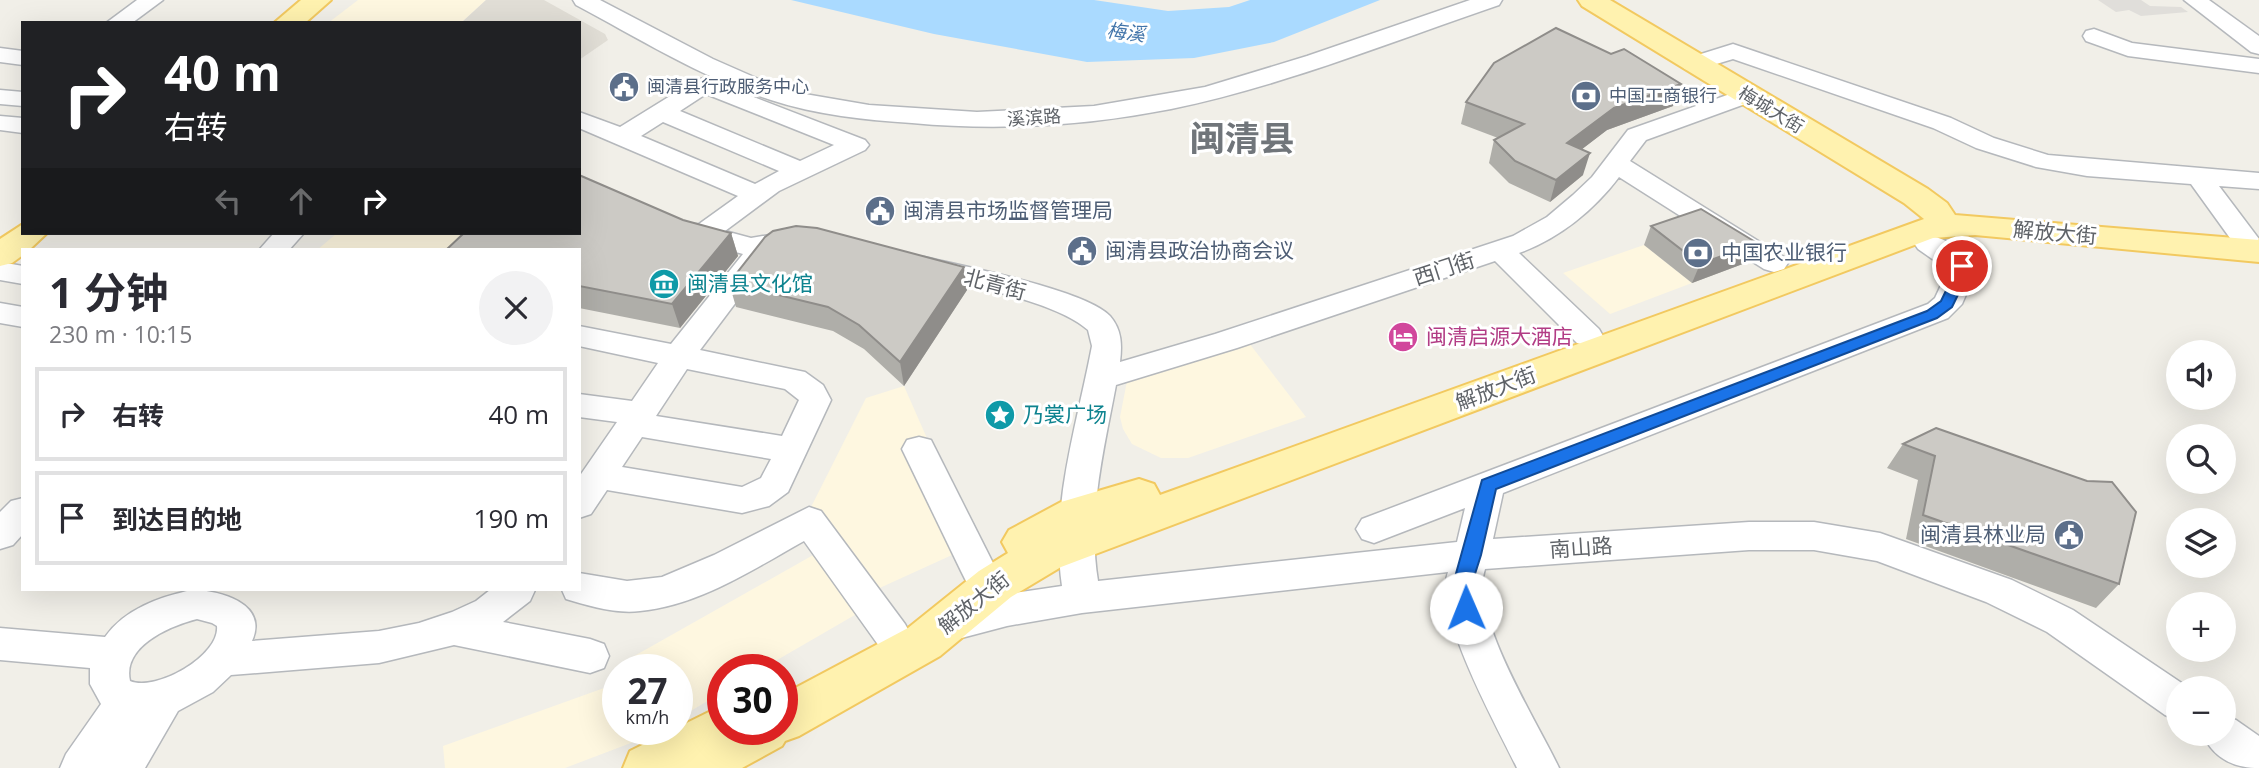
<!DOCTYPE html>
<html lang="zh">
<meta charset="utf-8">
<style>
body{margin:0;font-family:"Open Sans","Noto Sans SC",sans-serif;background:#f2f2f3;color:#2b2b33;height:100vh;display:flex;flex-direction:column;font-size:26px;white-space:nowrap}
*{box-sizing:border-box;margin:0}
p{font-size:23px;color:#7c7c81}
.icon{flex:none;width:38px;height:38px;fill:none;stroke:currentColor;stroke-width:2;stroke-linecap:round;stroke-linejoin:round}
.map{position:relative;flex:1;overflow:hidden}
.drawer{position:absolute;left:21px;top:248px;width:560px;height:343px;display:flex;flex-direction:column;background:#fff;border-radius:0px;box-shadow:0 7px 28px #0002}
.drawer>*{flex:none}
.guide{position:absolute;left:21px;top:21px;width:560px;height:214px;border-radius:0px;box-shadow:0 7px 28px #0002;background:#202124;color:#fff;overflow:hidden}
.controls{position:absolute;left:2166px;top:340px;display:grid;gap:14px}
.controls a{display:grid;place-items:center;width:70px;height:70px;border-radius:50%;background:#fff;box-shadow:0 7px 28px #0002;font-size:35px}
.speed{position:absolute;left:602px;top:654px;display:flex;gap:14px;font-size:35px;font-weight:700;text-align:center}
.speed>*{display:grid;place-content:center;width:91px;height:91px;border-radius:50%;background:#fff;box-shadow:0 7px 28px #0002;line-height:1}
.speed small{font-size:18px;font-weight:400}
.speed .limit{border:10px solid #d22;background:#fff;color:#111}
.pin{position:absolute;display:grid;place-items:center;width:60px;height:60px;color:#fff;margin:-30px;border:4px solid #fff;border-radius:50%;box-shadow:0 2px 7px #0007}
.me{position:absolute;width:77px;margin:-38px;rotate:359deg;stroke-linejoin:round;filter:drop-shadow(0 0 5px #0008)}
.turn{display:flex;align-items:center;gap:24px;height:147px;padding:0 28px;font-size:32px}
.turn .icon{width:91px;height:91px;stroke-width:2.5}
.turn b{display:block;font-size:49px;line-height:60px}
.lanes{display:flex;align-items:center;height:66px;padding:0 28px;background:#0003;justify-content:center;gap:35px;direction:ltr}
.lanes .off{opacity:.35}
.round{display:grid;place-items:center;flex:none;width:74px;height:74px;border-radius:37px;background:#f2f2f3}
.overview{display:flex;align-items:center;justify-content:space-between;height:119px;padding:0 28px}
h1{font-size:42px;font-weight:700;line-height:52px}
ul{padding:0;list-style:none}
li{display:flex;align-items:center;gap:21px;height:94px;margin:0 14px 10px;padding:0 14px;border:4px solid #e1e1e2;border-radius:0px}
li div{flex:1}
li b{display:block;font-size:26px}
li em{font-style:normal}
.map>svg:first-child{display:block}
.commercial{fill:#fef7e0}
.industrial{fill:#e0deda}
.education{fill:#e1ded6}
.water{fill:#aadaff}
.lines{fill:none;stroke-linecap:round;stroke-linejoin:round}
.minor-casing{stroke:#b5b8bc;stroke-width:3}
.major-casing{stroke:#f2c960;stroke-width:4}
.minor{fill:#fff;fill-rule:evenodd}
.major{fill:#fff2af;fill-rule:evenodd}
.wall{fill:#afaea9}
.shaded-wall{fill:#8f8d8a}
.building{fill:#cccac5;stroke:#8f8d8a;stroke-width:2}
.route{fill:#1a73e8;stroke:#114b97;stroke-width:2}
.labels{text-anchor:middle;stroke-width:6;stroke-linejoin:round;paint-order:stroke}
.far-service-label{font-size:18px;fill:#4e5e75;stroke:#fff;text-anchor:start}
.far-street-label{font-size:18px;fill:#5f6368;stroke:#fff}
.far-water-label{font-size:19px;font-style:italic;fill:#4174aa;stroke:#fff}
.service-label{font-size:21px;fill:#4e5e75;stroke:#fff;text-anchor:start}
.street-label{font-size:21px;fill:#5f6368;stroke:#fff}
.culture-label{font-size:21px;fill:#0d838f;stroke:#fff;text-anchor:start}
.hotel-label{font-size:21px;fill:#b23c85;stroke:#fff;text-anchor:start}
.town-label{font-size:35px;font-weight:bold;fill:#70757a;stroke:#fff}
</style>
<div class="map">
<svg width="2259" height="768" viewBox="0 0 2259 768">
<rect width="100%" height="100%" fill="#f1efe8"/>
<g class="commercial">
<polygon points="358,0 486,0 461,23 328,23"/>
<polygon points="337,233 498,233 481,250 317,250"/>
<polygon points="1644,245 1692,283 1610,314 1563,273"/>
<polygon points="1249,343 1306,417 1188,458 1161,458 1132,444 1123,429 1120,417 1127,381"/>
<polygon points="904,386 974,545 873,591 809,511 866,398"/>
<polygon points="815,554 860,612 760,670 723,670 723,692 677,719 677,670 636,670 629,659"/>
<polygon points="618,683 618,730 651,730 652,735 565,768 445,768 443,746"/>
</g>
<polygon class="industrial" points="2098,0 2141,0 2150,6 2181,7 2188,12 2141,16 2129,10 2116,12"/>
<polygon class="education" points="486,0 544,0 605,34 608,40 579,60 579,23 461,23"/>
<polygon class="water" points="791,0 1094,0 1168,11 1229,7 1250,0 1380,0 1274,42 1194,58 1087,62 934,34"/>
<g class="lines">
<g class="minor-casing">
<g id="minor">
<polygon points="137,0 163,0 132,23 106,23"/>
<path d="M573 0H600L713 59 763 81 799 93 869 105 977 112 1094 106 1205 87 1307 56 1470 0H1502L1499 5C1390 42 1283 86 1171 109 1085 126 999 131 912 123 865 120 817 115 771 100 702 78 640 39 576 5Z"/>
<polygon points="2184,0 2209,0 2259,36 2259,54 2251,52"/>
<polygon points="2094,29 2132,43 2259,59 2259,73 2128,56 2086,41 2083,36 2086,31"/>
<polygon points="1733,44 1951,118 1994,138 2048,155 2259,173 2259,189 2219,186 2259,239 2255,245 2245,248 2235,245 2191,184 2087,176 2036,167 1976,148 1933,128 1733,59 1693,71 1685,69 1681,64 1685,59"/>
<polygon points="0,48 23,51 23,65 0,62"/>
<path d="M704 78 865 140 869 145 865 150 779 191 725 231 751 238 799 230 809 233 813 239 809 245 770 253 771 255 767 261 700 350 805 372 823 385 831 400 788 492 769 506 742 513 607 490 591 514 579 518V477L617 422 579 417V394L632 401 658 363 579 346V326L671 344 743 254C726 249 688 244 679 231L683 225 699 224 738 196 579 128V112L620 127 696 80ZM706 94 834 145 800 161 680 111ZM663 122 779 171 755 184 641 136ZM687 369 785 389 799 400 782 436 656 416ZM642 437 771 459 761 478 742 487 622 467Z"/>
<path d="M1747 88 1756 90 1759 95 1756 100 1646 140 1630 161 1784 257 1788 263 1784 269 1774 272 1764 269 1619 177C1594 210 1559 239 1519 253L1599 329 1603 336 1599 343 1588 346 1577 343 1495 261 1237 348 1116 385C1104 449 1087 515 1098 581L1457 542 1465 508 1374 543 1362 539 1356 529 1362 519 1928 304 1935 298 1948 270 1918 249 1914 243 1918 237C1940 231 1966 251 1977 269L1962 304 1948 318 1503 493 1493 539 1749 522H1814L1880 533 2012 580 2073 610 2189 688H2179V721L2165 715 2047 632 1986 602 1877 561 1814 550H1749L1485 569C1469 615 1538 723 1559 768H1517C1498 728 1433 613 1448 572L1082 613 1007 626 950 641 937 636 931 625 937 614 1007 594 1062 586C1050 505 1077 425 1092 346L1088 330C1053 299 961 285 914 272L910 266 914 260 924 257C962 266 1086 290 1110 316 1122 330 1122 345 1120 362L1215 334 1513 236 1547 217 1573 195 1592 177 1628 130Z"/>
<polygon points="0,90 23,92 23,106 0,104"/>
<polygon points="0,116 23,118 23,133 0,130"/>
<polygon points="274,233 304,233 289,250 259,250"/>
<polygon points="0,262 23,266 23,284 0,280"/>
<polygon points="0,303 23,307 23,327 0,323"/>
<polygon points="919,437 931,440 997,571 992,581 979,586 966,581 961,571 902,449 907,440"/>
<polygon points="23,498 23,534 13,545 0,549 0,512 11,501"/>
<path d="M809 507 821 511 905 624 911 635 905 646 892 651 879 646 804 541C754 569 698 606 640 611 616 614 589 606 566 599L562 590H579V573L627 581 662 577 714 555Z"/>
<path d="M192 590C219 590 269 603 252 641L379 631 419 623 452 612 476 601 490 590H535L530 601 503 622 590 639 604 644 609 656 604 668 590 673 454 645 379 663 231 675 213 692 178 711 145 768H60L66 754 101 704 90 684V668L0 660V628L105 637C125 609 159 597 192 590ZM197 619 212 623 217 626C220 656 156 692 130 681 122 646 170 626 197 619Z"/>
<path d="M2224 716 2236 720 2259 736V768C2233 768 2213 758 2202 733H2224Z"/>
</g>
</g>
<g class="major-casing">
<g id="major">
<polygon points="301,0 331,0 305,23 274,23"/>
<polygon points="1578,0 1610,0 1928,189 1947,203 1955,215 2259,240 2259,262 1975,235 1933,238 1061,567 1011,597 940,656 799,736 785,741 782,746 742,768 623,768 630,751 723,705 723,730 782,730 782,695 908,628 979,571 1008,553 1002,542 1009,530 1061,502 1139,479 1154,484 1160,495 1924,219 1904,203 1582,6"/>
<polygon points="23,224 23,233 47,233 29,250 23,250 23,255 12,263 0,266 0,239"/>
</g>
</g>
<use href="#minor" class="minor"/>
<use href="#major" class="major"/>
</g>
<g class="wall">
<polygon points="1611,54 1681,84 1673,106 1607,130 1582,149 1583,175 1550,202 1509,183 1489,163 1494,140 1498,138 1461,124 1466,102"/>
<polygon points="683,220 731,233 738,256 680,328 579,308 579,250"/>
<polygon points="1651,226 1748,262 1692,283 1644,245"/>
<polygon points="729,283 967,290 904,386 864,349 833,331 736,307"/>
<polygon points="1936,428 2119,584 2096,608 1906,539 1918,480 1887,468 1903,444"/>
</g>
<g class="shaded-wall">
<polygon points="1681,84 1673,106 1607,130 1560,166 1567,143 1614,108"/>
<polygon points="1590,153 1583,175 1550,202 1556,180"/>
<polygon points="731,233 738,256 680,328 672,304"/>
<polygon points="1757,243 1748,262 1692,283 1700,264"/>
<polygon points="964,267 967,290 904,386 900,362"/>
</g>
<g class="building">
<polygon points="1556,28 1611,54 1624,49 1681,84 1614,108 1567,143 1590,153 1556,180 1515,161 1494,140 1524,124 1466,102 1494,63"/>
<polygon points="579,175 683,220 731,233 672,304 579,286 579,250 446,250 464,233 579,233"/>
<polygon points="1701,209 1757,243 1700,264 1651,226"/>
<polygon points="796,226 817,228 964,267 900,362 859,325 828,307 729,283 765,237 773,231"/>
<polygon points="1936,428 2087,481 2112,482 2136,512 2119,584 1923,515 1935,456 1903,444"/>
</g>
<polygon class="route" points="1962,262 1967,263 1970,270 1952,307 1937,318 1496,489 1481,555 1474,577 1476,608 1473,613 1466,616 1459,613 1455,577 1482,480 1927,311 1941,301 1956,270 1954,266"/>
<defs>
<g id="civic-disc" transform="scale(1.575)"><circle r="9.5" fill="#5c6f8a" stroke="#fff"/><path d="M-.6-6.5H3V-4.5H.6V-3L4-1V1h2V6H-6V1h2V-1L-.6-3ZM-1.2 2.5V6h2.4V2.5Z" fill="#fff"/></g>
<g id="bank-disc" transform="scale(1.575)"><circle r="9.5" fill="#5c6f8a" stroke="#fff"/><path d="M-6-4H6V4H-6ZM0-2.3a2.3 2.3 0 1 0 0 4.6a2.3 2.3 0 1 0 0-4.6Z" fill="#fff"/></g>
<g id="museum-disc" transform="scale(1.575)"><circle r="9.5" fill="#0f9aa8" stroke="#fff"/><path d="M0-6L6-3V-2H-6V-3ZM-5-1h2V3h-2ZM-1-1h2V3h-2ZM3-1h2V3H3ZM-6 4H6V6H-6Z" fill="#fff"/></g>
<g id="hotel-disc" transform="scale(1.575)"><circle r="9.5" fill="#d1479c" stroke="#fff"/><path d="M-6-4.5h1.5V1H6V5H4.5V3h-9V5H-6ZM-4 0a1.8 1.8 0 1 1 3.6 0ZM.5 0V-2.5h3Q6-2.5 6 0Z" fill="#fff"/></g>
<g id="sight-disc" transform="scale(1.575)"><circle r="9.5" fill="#0f9aa8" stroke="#fff"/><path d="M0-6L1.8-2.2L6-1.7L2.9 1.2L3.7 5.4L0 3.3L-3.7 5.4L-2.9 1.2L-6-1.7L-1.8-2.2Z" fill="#fff"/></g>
</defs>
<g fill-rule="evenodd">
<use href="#civic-disc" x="624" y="87"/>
<use href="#bank-disc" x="1586" y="96"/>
<use href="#civic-disc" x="880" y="211"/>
<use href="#civic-disc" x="1082" y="251"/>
<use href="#bank-disc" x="1698" y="253"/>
<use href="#museum-disc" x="664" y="284"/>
<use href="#hotel-disc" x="1403" y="337"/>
<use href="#sight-disc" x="1000" y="415"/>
<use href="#civic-disc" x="2069" y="535"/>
</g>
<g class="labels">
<g class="far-service-label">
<text x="647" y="93">闽清县行政服务中心</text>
<text x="1609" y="102">中国工商银行</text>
</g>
<g class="far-street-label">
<text transform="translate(1771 110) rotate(31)" y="6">梅城大街</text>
<text transform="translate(1034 118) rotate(-4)" y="6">溪滨路</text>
</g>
<g class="far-water-label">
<text transform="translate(1126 32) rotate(7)" y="7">梅溪</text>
</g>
<g class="service-label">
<text x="903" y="218">闽清县市场监督管理局</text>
<text x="1105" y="258">闽清县政治协商会议</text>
<text x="1721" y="260">中国农业银行</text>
<text x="2046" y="542" text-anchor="end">闽清县林业局</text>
</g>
<g class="street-label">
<text transform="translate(2055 233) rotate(5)" y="7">解放大街</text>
<text transform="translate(1444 269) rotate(-18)" y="7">西门街</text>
<text transform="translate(995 285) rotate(15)" y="7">北青街</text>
<text transform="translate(1496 389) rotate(-21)" y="7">解放大街</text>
<text transform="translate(1581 548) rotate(-4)" y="7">南山路</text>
<text transform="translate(974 603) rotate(-39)" y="7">解放大街</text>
</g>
<g class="culture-label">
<text x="687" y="291">闽清县文化馆</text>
<text x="1023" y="422">乃裳广场</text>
</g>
<g class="hotel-label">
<text x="1426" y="344">闽清启源大酒店</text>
</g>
<g class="town-label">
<text x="1242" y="151">闽清县</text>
</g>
</g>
</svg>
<div class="controls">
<a><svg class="icon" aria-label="sound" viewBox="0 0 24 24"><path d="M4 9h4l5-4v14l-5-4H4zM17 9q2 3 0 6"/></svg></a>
<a><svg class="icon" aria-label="search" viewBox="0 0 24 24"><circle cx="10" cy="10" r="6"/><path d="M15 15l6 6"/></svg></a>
<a><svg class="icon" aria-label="layers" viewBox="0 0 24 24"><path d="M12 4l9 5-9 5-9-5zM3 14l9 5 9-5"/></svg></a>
<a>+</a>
<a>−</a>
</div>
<div class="speed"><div>27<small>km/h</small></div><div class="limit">30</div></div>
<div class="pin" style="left:1962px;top:266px;background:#d93025"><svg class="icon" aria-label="arrive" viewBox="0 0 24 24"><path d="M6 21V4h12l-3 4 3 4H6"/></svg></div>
<svg class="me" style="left:1466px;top:608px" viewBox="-20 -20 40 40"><circle r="19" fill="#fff"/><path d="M0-13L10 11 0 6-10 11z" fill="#1a73e8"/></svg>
<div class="guide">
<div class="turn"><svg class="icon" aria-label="right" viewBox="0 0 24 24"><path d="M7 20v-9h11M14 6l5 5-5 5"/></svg><div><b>40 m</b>右转</div></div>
<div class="lanes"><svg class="icon off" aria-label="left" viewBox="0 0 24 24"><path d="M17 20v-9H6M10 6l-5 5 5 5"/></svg><svg class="icon off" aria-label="ahead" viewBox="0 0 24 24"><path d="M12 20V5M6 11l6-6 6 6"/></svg><svg class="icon" aria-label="right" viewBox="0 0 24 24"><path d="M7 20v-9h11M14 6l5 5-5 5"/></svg></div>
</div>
<section class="drawer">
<div class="overview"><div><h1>1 分钟</h1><p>230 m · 10:15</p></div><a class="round"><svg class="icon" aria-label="close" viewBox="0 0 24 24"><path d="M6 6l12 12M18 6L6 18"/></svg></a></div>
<ul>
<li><svg class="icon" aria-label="right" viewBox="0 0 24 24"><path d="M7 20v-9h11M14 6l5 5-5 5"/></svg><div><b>右转</b></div><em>40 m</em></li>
<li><svg class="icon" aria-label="arrive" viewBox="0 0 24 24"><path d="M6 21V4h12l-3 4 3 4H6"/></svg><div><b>到达目的地</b></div><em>190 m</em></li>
</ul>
</section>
</div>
